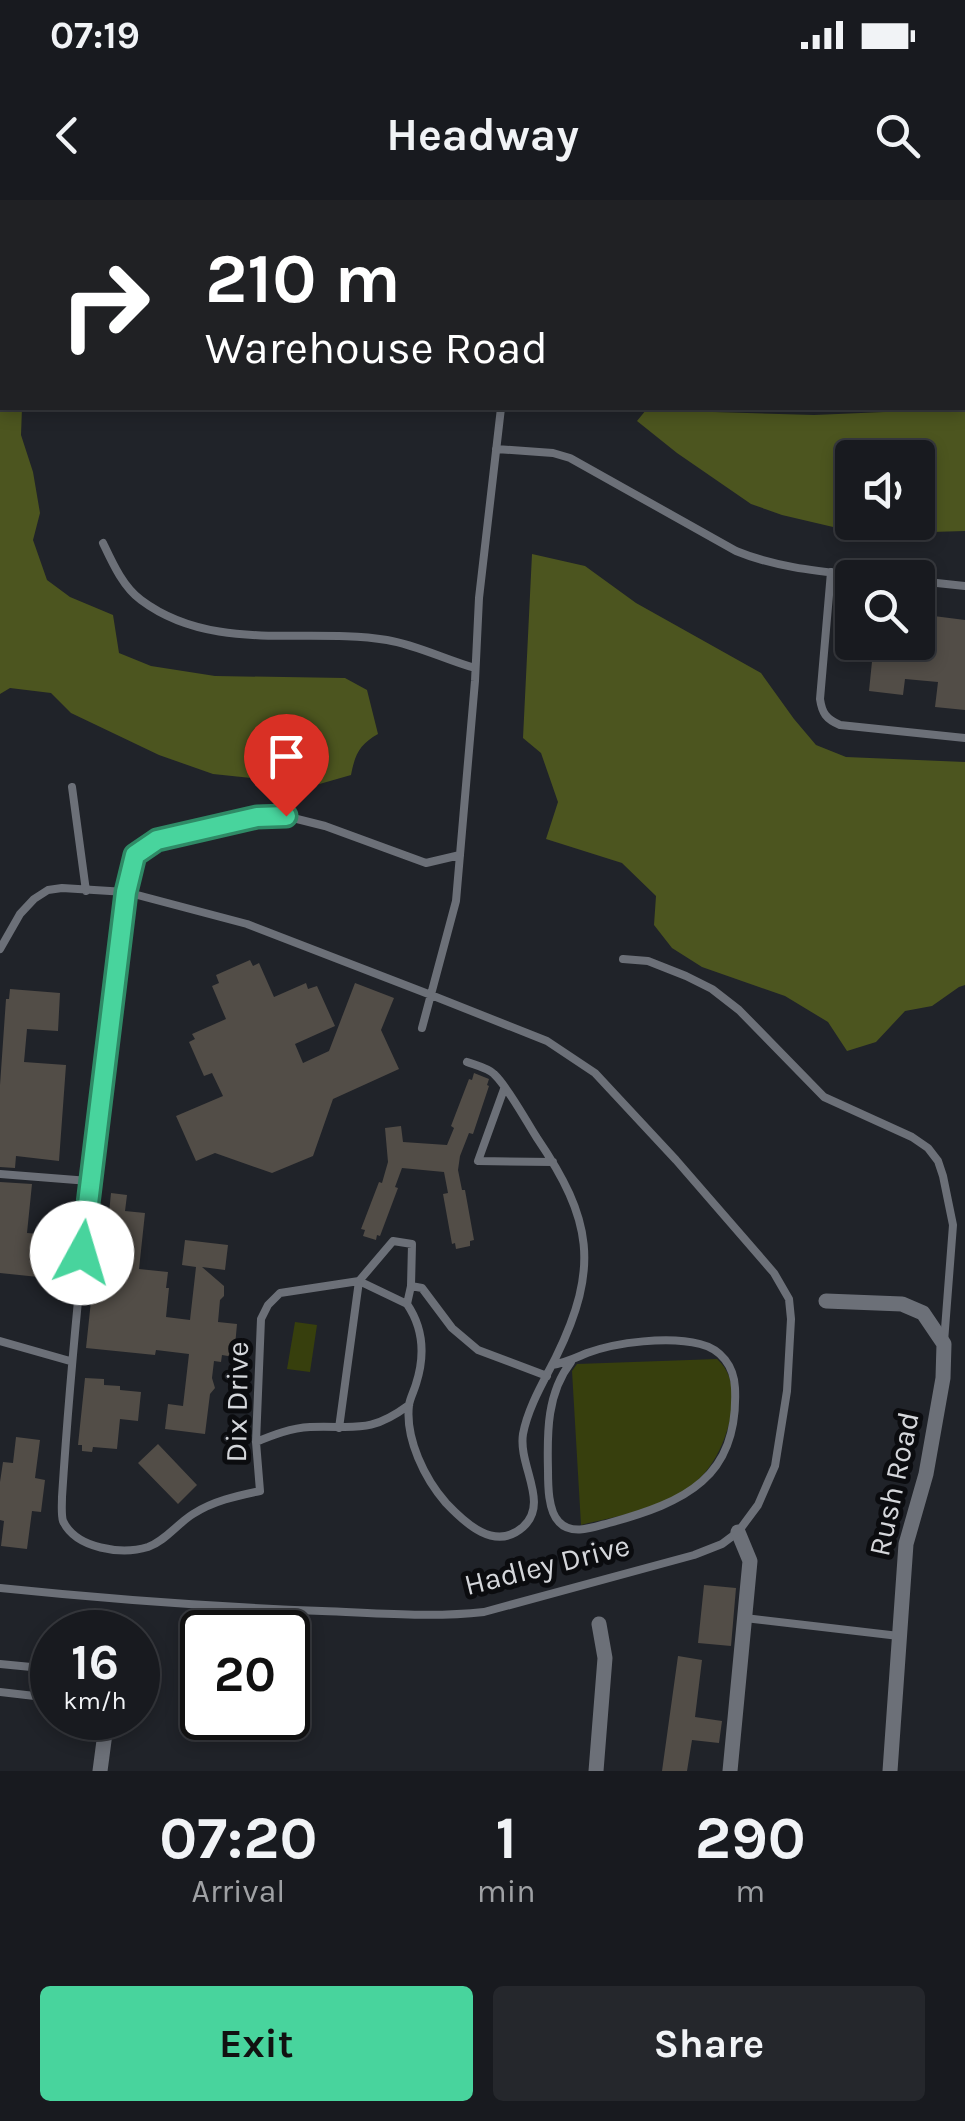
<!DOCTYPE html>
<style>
body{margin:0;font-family:Karla,sans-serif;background:#25272c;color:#f1f3f6;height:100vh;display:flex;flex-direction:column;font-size:38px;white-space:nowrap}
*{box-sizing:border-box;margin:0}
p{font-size:32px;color:#9fa1a4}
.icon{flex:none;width:55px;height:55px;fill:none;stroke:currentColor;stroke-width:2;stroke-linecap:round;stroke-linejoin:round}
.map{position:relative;height:1571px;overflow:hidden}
.side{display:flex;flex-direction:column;background:#181a1f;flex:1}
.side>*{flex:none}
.banner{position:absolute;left:0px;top:0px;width:965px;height:210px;box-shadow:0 5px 15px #0003,0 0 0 2px #36383d;background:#202124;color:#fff;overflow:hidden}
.fabs{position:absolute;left:835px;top:240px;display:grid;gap:20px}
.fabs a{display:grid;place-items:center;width:100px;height:100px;border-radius:10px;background:#181a1f;box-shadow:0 5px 15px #0003,0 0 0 2px #36383d;font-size:50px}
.speed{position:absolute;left:30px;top:1410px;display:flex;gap:20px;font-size:50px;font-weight:700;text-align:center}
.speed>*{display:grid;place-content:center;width:130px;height:130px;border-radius:50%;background:#181a1f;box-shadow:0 5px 15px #0003,0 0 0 2px #36383d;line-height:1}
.speed small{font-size:25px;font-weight:400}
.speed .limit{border:5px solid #111;border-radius:15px;background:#fff;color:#111}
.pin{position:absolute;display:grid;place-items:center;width:85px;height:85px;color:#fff;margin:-102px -42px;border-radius:50% 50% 50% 0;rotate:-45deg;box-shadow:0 0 10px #0007}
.pin .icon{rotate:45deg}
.me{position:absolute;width:110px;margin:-55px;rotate:6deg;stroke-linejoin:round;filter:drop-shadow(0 0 8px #0008)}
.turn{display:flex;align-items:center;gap:35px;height:210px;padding:0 40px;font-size:45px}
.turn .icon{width:130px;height:130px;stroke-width:2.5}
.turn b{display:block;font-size:70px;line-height:85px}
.eta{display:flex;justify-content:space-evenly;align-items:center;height:170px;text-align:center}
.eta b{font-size:60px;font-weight:700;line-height:70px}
.button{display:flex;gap:20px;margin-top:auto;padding:20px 40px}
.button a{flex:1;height:115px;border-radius:10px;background:#48d49d;color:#111;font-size:40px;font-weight:700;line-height:115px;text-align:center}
.button a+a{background:#25272c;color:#f1f3f6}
.status{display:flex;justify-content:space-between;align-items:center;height:70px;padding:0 50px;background:#181a1f;direction:ltr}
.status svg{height:28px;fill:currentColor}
header{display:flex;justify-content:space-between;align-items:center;height:130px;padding:0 40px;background:#181a1f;font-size:45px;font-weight:700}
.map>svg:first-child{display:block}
.built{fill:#272c38}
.green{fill:#373f0d}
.forest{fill:#4c551f;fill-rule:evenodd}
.building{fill:#524d47}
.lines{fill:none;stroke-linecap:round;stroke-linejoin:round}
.lane{stroke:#6c7078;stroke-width:8}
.street{stroke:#6c7078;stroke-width:15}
.secondary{stroke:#6c7078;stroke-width:20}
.route-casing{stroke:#2f8a66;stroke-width:25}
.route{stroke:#48d49d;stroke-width:18}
.labels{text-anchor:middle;stroke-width:10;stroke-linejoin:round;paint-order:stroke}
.street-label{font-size:30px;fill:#d5d7db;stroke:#0b0c0f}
</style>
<div class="status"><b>07:19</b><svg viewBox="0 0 49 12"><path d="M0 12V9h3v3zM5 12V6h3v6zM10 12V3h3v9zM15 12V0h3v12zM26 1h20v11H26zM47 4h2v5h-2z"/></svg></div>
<header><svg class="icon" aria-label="back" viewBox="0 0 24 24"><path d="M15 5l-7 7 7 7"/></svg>Headway<svg class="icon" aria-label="search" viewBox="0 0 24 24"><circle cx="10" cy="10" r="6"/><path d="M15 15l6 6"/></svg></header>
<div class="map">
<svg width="965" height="1571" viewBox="0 0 965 1571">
<rect width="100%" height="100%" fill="#202329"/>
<path class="built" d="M0 0H448V2H2V72L0 71Z"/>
<path class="green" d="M295 1122 317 1125 310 1172 287 1169Z
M717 1159C733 1173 735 1196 731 1216 711 1302 655 1307 581 1325L572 1171 577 1164Z"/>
<path class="forest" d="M0 129 2 130V208H22L21 235 33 272 40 313 33 340 47 380 70 397 113 415 119 453 151 466 215 476 345 478 367 490 378 534C360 544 355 554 351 575L316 585 213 574 159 555 71 513 51 493 10 488 0 494Z
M965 187V331L863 334 782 315 751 304 677 253 637 221 646 210 814 215 908 211 916 208H962L963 188ZM852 258H918V322H852Z
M532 354 585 366 636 403 761 473 794 519 816 545 846 557 965 562V785L959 787 932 806 905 811 876 842 847 851 828 822 785 796 702 767 672 748 654 725 656 696 622 663 546 639 558 602 541 553 523 538Z"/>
<path class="building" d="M918 414 965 420V510L935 507 938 482 905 479 903 495 869 491 874 442H918Z
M250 760 253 766 259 763 274 797 306 783 308 789 317 786 335 826 295 844 303 863 329 851 355 783 394 798 381 830 399 869 333 899 313 956 272 973 215 953 196 961 176 916 223 896 212 873 204 876 189 842 195 839 192 834 226 819 212 786 219 783 216 775Z
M10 789 60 793 58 831 27 829 24 862 66 865 59 961 16 956 15 968 0 967V885L6 799H9Z
M474 873 489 879 487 885 489 886 473 934 469 933 460 956 458 970 462 990H465L474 1040 470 1041V1046L456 1049 455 1043 452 1044 443 994 448 993 444 972 402 968 395 987 398 988 380 1036 377 1035 376 1040 363 1036 365 1030 361 1029 379 982 382 983 388 962 385 928 401 926 403 942 447 945 454 928 451 926 469 879 472 880Z
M0 982 32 984 27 1033 75 1037 72 1067 49 1065 48 1078 0 1073Z
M111 993 127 995 125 1011 145 1013 139 1069 168 1072 166 1088H169L166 1117 190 1120 196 1067 182 1065 185 1040 228 1045 225 1070 202 1067 224 1086V1096L220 1100 218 1122 237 1124 234 1157 222 1155 221 1162 214 1161 212 1178 215 1188 210 1194 205 1234 165 1229 168 1204 183 1206 189 1154 156 1150 155 1155 86 1148 93 1082 102 1083Z
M85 1178 104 1179V1185L120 1186V1190L141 1192 138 1221 120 1219 117 1249 93 1247 92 1252 82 1251V1245H78Z
M16 1237 40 1240 35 1278 45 1280 41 1312 32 1311 27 1349 1 1346 4 1321 0 1320V1282L3 1262 13 1263Z
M158 1244 197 1285 178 1304 138 1263Z
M704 1385 736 1388 731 1446 698 1443Z
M678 1456 702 1460 695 1517 722 1521 719 1543 692 1540 687 1571H662Z"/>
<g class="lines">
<path class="lane" d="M496 249 553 253 570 258 736 351C782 370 832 372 881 378
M103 343C112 362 123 387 141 400 213 454 306 427 387 440 417 445 446 460 475 468
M831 372 820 499C822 513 826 519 840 525L965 538
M918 381 965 386
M72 587 86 691
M0 749 20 714 34 699 48 690 62 688 126 692 247 724 431 795 547 841 595 873 676 960 774 1073 789 1099 791 1119 787 1191 775 1266 758 1305 738 1332 722 1344 694 1355 484 1412C430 1418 376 1413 322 1411 215 1407 107 1399 0 1388
M623 759 648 761 686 776 712 789 739 810 824 897 912 937 928 948 938 961 943 976 953 1025 944 1142
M422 828 456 701 475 481 479 398 501 208
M504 889 478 961 553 962
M0 974 89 981
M411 1086 422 1088 452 1128 478 1150 547 1176
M407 1104 359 1081 280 1093 268 1105 261 1119 256 1242 260 1291C236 1296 213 1301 193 1314 177 1324 165 1341 148 1347 122 1355 76 1349 63 1321 61 1315 62 1304 62 1297 75 1094 100 893 126 692L135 655 157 640 257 617 285 616 325 626 426 663 460 655
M407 1104C424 1129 425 1156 416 1184 414 1191 410 1198 409 1205 405 1239 425 1279 446 1303 465 1323 495 1352 523 1327 550 1303 518 1266 523 1234 528 1207 544 1181 556 1157 600 1067 592 1019 537 938 526 921 508 887 494 874 488 868 475 865 467 862
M0 1141 70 1161
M552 1165C565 1163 575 1158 587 1153 617 1142 669 1136 700 1144 721 1149 734 1166 735 1188 739 1278 685 1302 609 1323 594 1327 572 1336 559 1322 548 1311 548 1285 548 1270 547 1232 547 1193 571 1162
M339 1228 359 1081 393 1041 412 1044 411 1086 407 1104
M256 1242C273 1235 291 1228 310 1227 355 1225 368 1235 409 1205
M745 1418 899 1436
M0 1464 52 1469
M0 1492 52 1498"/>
<path class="street" d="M826 1101 902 1104 923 1113 944 1144 943 1178 926 1274 906 1344 890 1571
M103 1429 105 1432
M100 1571 107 1518
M596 1571 605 1458 599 1424
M730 1571 750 1361 738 1332"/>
<path class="secondary" d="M922 2 926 0
M0 79H2
M0 111H2
M962 119H965"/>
</g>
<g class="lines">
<g class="route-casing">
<path id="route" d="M82 1053 126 692 135 655 157 640 257 617 286 616"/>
</g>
<use href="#route" class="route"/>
</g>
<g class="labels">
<g class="street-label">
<text transform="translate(237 1202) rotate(-89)" y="10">Dix Drive</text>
<text transform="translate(894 1284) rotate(-78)" y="10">Rush Road</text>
<text transform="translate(547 1365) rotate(-14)" y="10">Hadley Drive</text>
</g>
</g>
</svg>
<div class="fabs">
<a><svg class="icon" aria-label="sound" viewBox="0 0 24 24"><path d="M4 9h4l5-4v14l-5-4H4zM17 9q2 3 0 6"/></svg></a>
<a><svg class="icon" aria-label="search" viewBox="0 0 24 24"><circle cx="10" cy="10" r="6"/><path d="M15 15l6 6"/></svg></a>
</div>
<div class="speed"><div>16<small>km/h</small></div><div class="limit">20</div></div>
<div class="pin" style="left:286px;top:616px;background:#d93025"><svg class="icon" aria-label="arrive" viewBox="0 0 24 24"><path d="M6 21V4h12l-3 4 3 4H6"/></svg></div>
<svg class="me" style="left:82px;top:1053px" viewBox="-20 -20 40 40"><circle r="19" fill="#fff"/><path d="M0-13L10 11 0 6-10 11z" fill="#48d49d"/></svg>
<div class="banner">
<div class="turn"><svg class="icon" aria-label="right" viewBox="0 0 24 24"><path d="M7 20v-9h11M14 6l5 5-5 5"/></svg><div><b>210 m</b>Warehouse Road</div></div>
</div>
</div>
<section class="side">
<div class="eta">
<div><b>07:20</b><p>Arrival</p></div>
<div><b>1</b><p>min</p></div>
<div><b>290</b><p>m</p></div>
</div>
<div class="button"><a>Exit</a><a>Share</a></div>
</section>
